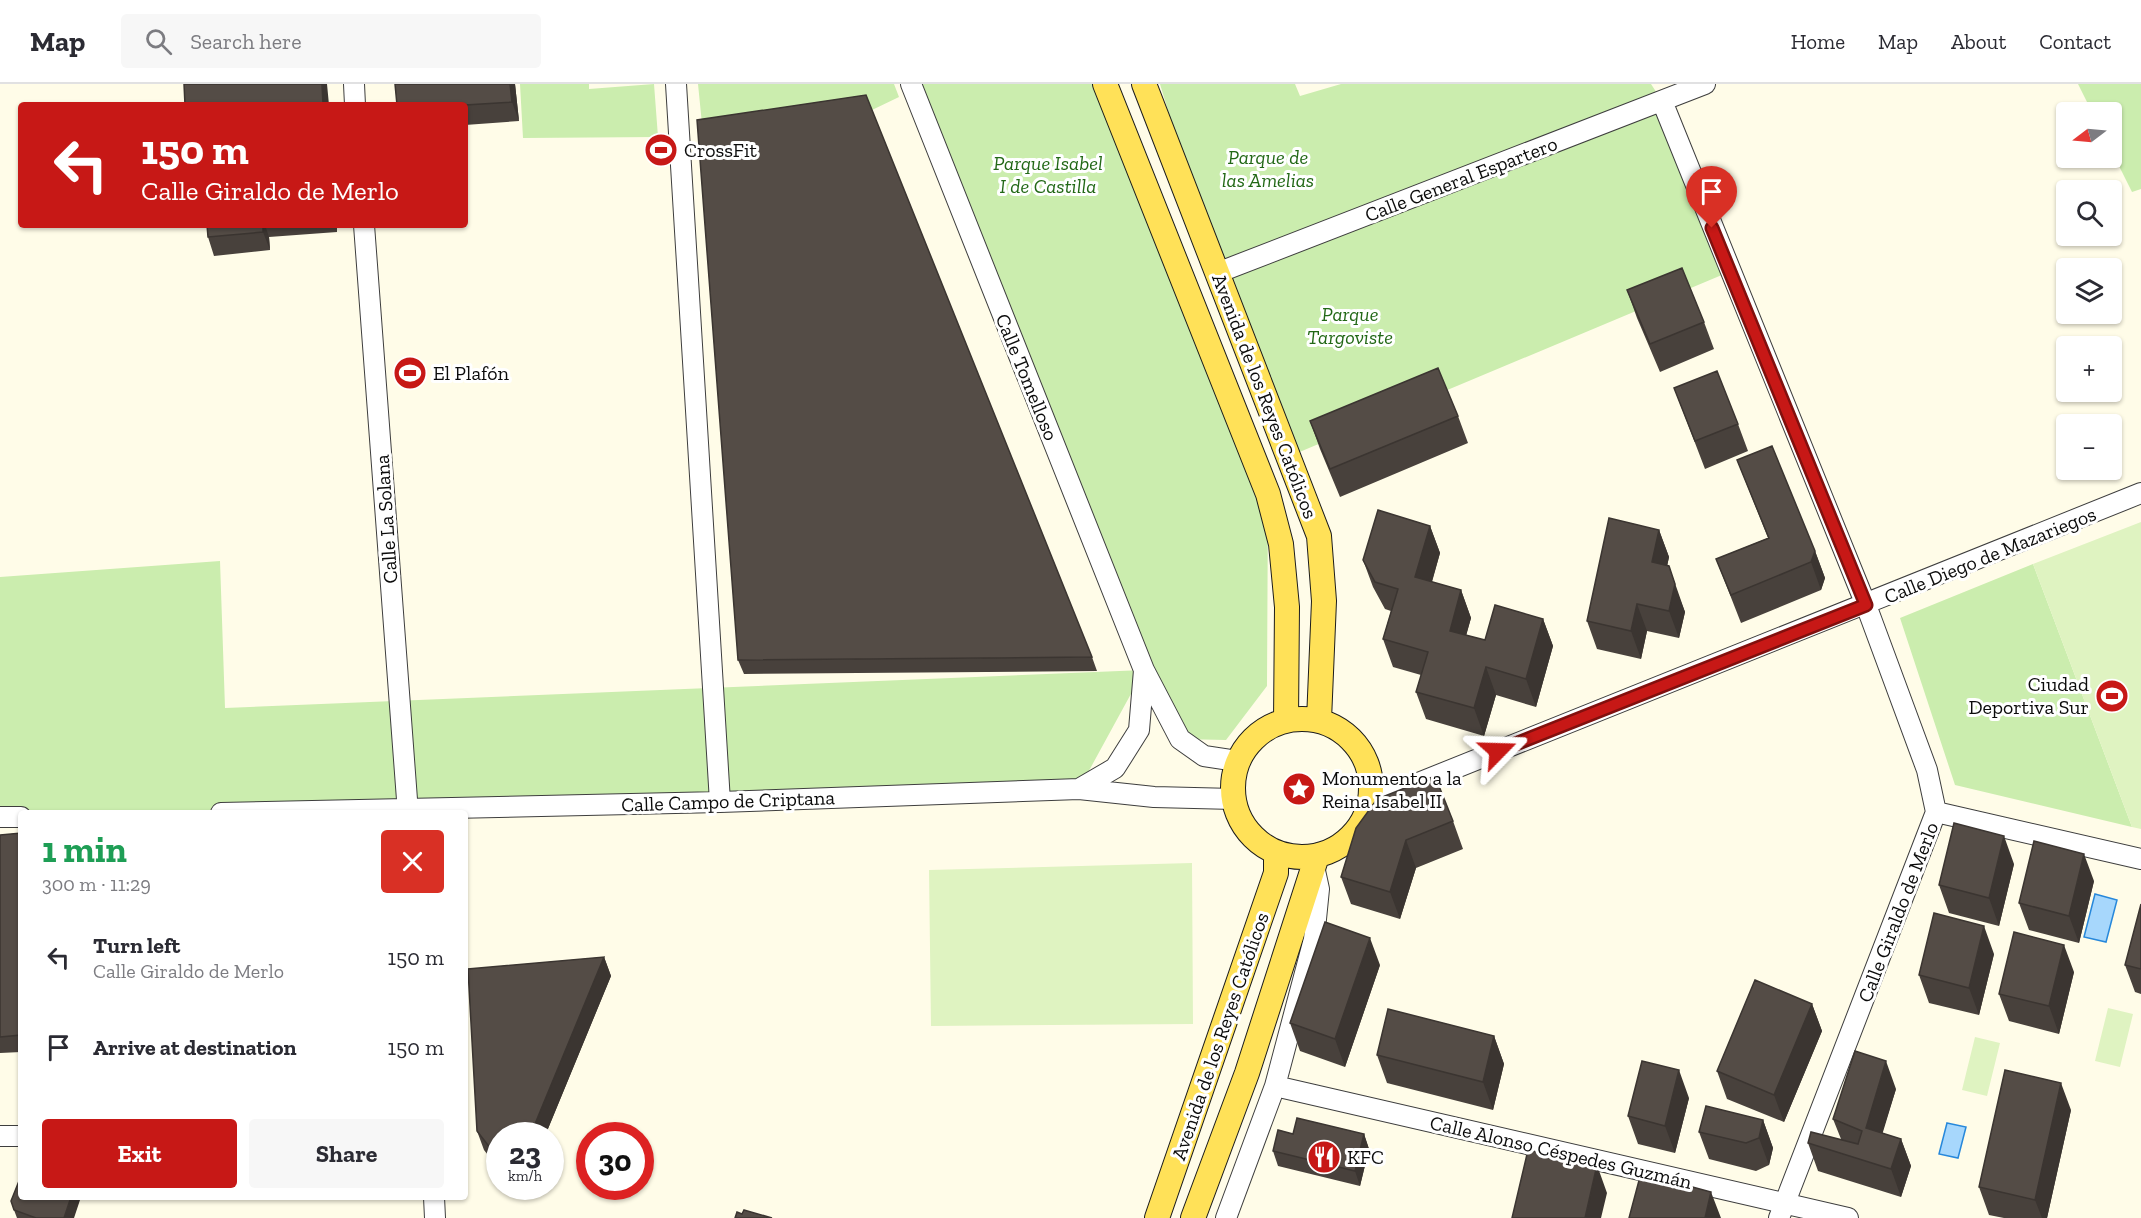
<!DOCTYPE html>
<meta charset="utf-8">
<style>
body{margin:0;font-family:"Zilla Slab",serif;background:#f7f7f7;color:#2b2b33;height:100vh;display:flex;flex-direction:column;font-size:22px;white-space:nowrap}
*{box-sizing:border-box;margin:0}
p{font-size:20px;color:#7c7c81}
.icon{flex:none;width:33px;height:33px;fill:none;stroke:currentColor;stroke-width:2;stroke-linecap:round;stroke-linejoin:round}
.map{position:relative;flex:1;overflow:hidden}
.side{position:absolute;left:18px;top:726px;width:450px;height:390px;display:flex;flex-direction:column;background:#fff;border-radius:6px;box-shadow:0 2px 4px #0004}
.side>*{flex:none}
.hud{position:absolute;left:18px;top:18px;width:450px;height:126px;border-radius:6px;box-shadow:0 2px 4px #0004;background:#c71816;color:#fff;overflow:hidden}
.needle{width:39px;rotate:254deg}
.tools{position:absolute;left:2056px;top:18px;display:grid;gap:12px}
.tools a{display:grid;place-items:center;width:66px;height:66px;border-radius:6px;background:#fff;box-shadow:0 2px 4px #0004;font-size:30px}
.speed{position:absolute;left:486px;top:1038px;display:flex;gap:12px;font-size:30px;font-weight:700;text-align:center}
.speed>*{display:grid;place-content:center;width:78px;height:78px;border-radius:50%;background:#fff;box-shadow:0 2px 4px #0004;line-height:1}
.speed small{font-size:15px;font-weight:400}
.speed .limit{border:9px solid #d22;background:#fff;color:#111}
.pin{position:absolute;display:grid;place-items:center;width:51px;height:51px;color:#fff;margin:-62px -26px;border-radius:50% 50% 50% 0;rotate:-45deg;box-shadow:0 0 6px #0007}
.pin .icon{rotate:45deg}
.me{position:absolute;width:66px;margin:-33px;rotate:68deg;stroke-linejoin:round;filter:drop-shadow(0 0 4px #0008)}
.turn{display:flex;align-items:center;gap:21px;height:126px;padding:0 24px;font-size:27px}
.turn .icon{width:78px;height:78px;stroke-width:2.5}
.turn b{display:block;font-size:42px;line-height:51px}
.round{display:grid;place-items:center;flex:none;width:63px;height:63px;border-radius:6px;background:#f7f7f7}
.overview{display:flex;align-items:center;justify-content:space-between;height:102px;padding:0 24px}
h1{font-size:36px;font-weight:700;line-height:45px;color:#1e9e55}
.button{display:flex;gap:12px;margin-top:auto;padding:12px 24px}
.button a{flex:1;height:69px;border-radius:6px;background:#c71816;color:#fff;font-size:24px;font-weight:700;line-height:69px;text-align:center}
.button a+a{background:#f7f7f7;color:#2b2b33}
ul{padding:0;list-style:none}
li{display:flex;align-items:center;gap:18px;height:90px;padding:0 24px}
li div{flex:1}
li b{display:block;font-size:22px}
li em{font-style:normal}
header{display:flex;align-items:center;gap:36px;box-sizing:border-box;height:84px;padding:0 30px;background:#fff;border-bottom:2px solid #e1e1e2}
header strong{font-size:28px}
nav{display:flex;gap:33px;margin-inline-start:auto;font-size:21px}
.search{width:420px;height:54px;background:#f7f7f7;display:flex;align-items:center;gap:15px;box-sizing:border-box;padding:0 21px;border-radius:6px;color:#7c7c81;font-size:22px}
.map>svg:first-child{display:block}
.green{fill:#cbedae}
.pitch{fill:#dff3c1}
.water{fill:#a7d7fc;stroke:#2788db;stroke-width:1.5}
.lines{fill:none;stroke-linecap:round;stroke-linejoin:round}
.minor-casing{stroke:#3e3e3e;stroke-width:22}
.major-casing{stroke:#1c1c1c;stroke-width:26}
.minor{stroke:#fff;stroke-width:20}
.major{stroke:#ffe158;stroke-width:24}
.wall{fill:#48413c}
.shaded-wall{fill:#3b3531}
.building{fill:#544c46;stroke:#3b3531;stroke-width:1.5}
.route-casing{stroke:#81100e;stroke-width:15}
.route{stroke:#c71816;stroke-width:10}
.labels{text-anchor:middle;stroke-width:6;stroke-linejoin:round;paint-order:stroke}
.poi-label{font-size:20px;fill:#0b0b0b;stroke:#fff;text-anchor:start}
.park-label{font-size:20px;font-style:italic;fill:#226816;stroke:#fff}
.street-label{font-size:20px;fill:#0b0b0b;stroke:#fff}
</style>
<header>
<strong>Map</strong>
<div class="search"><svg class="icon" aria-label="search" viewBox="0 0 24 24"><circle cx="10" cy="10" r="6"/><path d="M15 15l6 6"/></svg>Search here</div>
<nav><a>Home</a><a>Map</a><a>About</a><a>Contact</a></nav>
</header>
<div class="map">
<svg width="2141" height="1134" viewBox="0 0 2141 1134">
<rect width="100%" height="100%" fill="#fffce8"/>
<path class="green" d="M520 0H589V5L654 0 658 53 523 54Z
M698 0H894L899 13 872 26 703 50Z
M917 0H1105L1268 410 1267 602 1226 656 1180 655Z
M1160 0H1295L1300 12 1341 0H1651L1662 17 1729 188 1290 372 1217 189Z
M2078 0H2141V105L2132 108 2112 68V28H2092Z
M220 477 225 624 1144 586 1079 705 155 729H21L0 733V493Z
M2033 480 2132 743 1955 701 1900 534Z"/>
<path class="pitch" d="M2141 438V745L2132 743 2033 480Z
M1192 779 1193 940 931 942 929 786Z
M2108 924 2133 930 2120 983 2095 977Z
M1975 953 2000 959 1987 1012 1962 1006Z"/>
<path class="water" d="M2095 810 2117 816 2106 858 2084 853Z
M1947 1039 1966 1043 1958 1074 1939 1070Z"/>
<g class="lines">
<g class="minor-casing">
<path id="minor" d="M354 0 355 21
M676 0 720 718
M911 0 1144 586 1180 655 1204 672 1237 677
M1662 17 1866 521 1927 686 1936 728 1779 1134
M364 141 408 729
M1217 189 1705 0
M1079 705 1115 684 1139 646 1144 586
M1371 718 2141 409
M1936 728 2141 775
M221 729 720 718 1079 705 1154 713 1234 715
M0 733H21
M1275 1002 1848 1134
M0 1052H21
M434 1113 435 1134
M1226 1134 1275 1002 1314 855 1319 805 1314 782"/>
</g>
<g class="major-casing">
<path id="major" d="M1105 0 1268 410 1281 460 1287 523 1286 636
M1144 0 1319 452 1324 517 1319 636
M1233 704a69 69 0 1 1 138 0a69 69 0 1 1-138 0Z
M1157 1134 1276 789V768
M1193 1134 1247 989 1317 772"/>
</g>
<use href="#minor" class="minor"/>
<use href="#major" class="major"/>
</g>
<path class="wall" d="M515 0 519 37 465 41V21Z
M207 141H337V148L269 153 270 166 214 172 208 153Z
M1627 206 1704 238 1714 265 1660 288 1637 234Z
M1674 304 1738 340 1748 367 1705 385Z
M1458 332 1468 359 1340 413 1320 365 1310 337Z
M1737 376 1815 467 1825 494 1821 506 1741 539 1716 475 1768 454Z
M1430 442 1440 469 1432 498 1461 506 1471 534 1466 551 1485 556 1543 535 1553 562 1536 623 1496 611 1484 652 1426 635 1416 608 1421 591 1393 583 1383 555 1391 527 1385 525 1373 503 1363 476Z
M1659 446 1669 473 1667 482 1685 528 1679 554 1647 547 1641 575 1597 565 1587 537Z
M1092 573 1097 587 744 590 738 576Z
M1453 737 1463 765 1416 784 1400 835 1351 820 1341 793 1356 744Z
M21 749V968L0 969V751Z
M2014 780 1999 842 1949 829 1939 801Z
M2094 797 2079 859 2029 846 2019 819Z
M2141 820V910L2135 908 2125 881Z
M1994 870 1979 931 1929 919 1919 891Z
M604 873 611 892 545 1052H500V1084H498L484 1066 477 1047Z
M1380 881 1345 983 1300 967 1290 939Z
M2074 888 2059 950 2009 937 1999 910Z
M1812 920 1822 947 1784 1038 1727 1015 1717 987Z
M1494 952 1504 980 1493 1026 1387 999 1377 971Z
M1896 1005 1882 1049 1901 1055 1911 1082 1901 1113 1818 1087 1808 1059 1841 1055 1833 1035Z
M1689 1014 1675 1069 1638 1060 1628 1032Z
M2071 1026 2047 1134H2004L1989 1131 1979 1103Z
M1763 1036 1773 1064 1769 1081 1756 1087 1709 1075 1699 1048Z
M1293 1050H1364L1369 1065 1360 1102 1278 1082 1273 1067Z
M14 1126 74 1134H17Z"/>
<path class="shaded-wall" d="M322 0H327L329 21H323Z
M510 0H515L519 37 512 18Z
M263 141H265L269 153 270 166 263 148Z
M1430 442 1440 469 1425 521 1415 493Z
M1659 446 1669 473 1662 506 1652 478Z
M1815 467 1825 494 1821 506 1811 478Z
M1669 482 1685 528 1679 554 1669 527Z
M1461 506 1471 534 1460 574 1450 547Z
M1637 520 1647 547 1641 575 1631 547Z
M1543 535 1553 562 1536 623 1526 595Z
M1486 583 1496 611 1484 652 1474 624Z
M2004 752 2014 780 1999 842 1989 814Z
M1406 756 1416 784 1400 835 1390 808Z
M2084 770 2094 797 2079 859 2069 832Z
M1984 842 1994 870 1979 931 1969 904Z
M1370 854 1380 881 1345 983 1335 955Z
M2064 861 2074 888 2059 950 2049 922Z
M604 873 611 892 545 1052H530Z
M1812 920 1822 947 1784 1038 1774 1011Z
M1494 952 1504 980 1493 1026 1483 998Z
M1886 977 1896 1005 1876 1071 1866 1044Z
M1679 986 1689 1014 1675 1069 1665 1042Z
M2061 999 2071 1026 2047 1134H2042L2035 1116Z
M1763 1036 1773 1064 1769 1081 1759 1054Z
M1364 1050 1369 1065 1360 1102 1355 1087Z
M1901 1055 1911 1082 1901 1113 1891 1085Z
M1597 1081 1607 1109 1601 1134H1585Z
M1711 1108 1721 1134H1705Z
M71 1113H81L74 1134H64Z"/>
<path class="building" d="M184 0H322L323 21H185Z
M395 0H510L512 18 465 21H397Z
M866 11 1092 573 738 576 697 36Z
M207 141H263V148L208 153Z
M1682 184 1704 238 1650 260 1627 206Z
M1438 284 1458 332 1330 385 1310 337Z
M1717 287 1738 340 1695 357 1674 304Z
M1772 362 1815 467 1811 478 1731 511 1716 475 1769 454 1737 376Z
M1378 426 1430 442 1415 493 1461 506 1450 547 1485 556 1495 521 1543 535 1526 595 1486 583 1474 624 1416 608 1428 568 1383 555 1398 505 1375 498 1363 476Z
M1609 434 1659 446 1652 478 1669 482 1675 500 1669 527 1637 520 1631 547 1587 537Z
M1435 692 1453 737 1406 756 1390 808 1341 793 1356 744 1377 715Z
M1954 739 2004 752 1989 814 1939 801Z
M21 749V951L0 953V751Z
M2034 757 2084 770 2069 832 2019 819Z
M2141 820V885L2125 881Z
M1934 829 1984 842 1969 904 1919 891Z
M1325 838 1370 854 1335 955 1290 939Z
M2014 848 2064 861 2049 922 1999 910Z
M604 873 530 1052H500V1066L491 1065 477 1047 468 885Z
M1755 896 1812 920 1774 1011 1717 987Z
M1388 925 1494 952 1483 998 1377 971Z
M1855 967 1886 977 1866 1044 1901 1055 1891 1085 1808 1059 1811 1048 1858 1060 1862 1047 1833 1035Z
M1642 977 1679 986 1665 1042 1628 1032Z
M2005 986 2061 999 2035 1116 1979 1103Z
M1706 1022 1763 1036 1759 1054 1746 1059 1699 1048Z
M1297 1034 1364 1050 1355 1087 1273 1067 1278 1046 1293 1050Z
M1528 1066 1597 1081 1585 1134H1512Z
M1641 1089 1711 1108 1705 1134H1629Z
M21 1092V1113H71L64 1134H36L14 1126 11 1117Z
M744 1126 772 1134H735L737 1128 742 1130Z"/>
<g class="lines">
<g class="route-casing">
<path id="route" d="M1498 667 1866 521 1712 144"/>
</g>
<use href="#route" class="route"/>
</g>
<defs>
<g id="stadium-disc" transform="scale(1.725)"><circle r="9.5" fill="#c71816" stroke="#fff"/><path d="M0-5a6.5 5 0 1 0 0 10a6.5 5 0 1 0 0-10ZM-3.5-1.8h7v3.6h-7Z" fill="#fff"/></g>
<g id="sight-disc" transform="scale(1.725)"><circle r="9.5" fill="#c71816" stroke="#fff"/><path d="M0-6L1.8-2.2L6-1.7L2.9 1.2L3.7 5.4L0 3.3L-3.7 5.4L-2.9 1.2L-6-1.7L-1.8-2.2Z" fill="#fff"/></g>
<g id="restaurant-disc" transform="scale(1.725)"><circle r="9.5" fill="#c71816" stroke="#fff"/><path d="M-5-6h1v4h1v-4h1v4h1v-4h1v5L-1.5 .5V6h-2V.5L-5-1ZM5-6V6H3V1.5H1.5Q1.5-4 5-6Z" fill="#fff"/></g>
</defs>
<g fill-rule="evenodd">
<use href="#stadium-disc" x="661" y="66"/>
<use href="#stadium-disc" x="410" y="289"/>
<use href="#stadium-disc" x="2112" y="612"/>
<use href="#sight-disc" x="1299" y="705"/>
<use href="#restaurant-disc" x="1324" y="1073"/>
</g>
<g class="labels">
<g class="poi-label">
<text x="684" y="73">CrossFit</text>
<text x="433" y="296">El Plafón</text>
<text x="2089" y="607" text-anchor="end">Ciudad<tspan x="2089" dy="23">Deportiva Sur</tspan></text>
<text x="1322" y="701">Monumento a la<tspan x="1322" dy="23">Reina Isabel II</tspan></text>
<text x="1347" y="1080">KFC</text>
</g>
<g class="park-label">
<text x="1268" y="80">Parque de<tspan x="1268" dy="23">las Amelias</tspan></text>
<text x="1048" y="86">Parque Isabel<tspan x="1048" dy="23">I de Castilla</tspan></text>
<text x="1350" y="237">Parque<tspan x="1350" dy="23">Targoviste</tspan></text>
</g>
<g class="street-label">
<text transform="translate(1461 95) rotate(-21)" y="7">Calle General Espartero</text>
<text transform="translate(1027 293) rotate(68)" y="7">Calle Tomelloso</text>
<text transform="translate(1265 312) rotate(69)" y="7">Avenida de los Reyes Católicos</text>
<text transform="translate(386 435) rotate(-94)" y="7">Calle La Solana</text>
<text transform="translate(1990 471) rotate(-22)" y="7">Calle Diego de Mazariegos</text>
<text transform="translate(728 717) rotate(-2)" y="7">Calle Campo de Criptana</text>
<text transform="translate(1898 828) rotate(-69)" y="7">Calle Giraldo de Merlo</text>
<text transform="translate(1220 952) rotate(-71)" y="7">Avenida de los Reyes Católicos</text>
<text transform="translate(1561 1068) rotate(13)" y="7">Calle Alonso Céspedes Guzmán</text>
</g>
</g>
</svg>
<div class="tools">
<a><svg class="needle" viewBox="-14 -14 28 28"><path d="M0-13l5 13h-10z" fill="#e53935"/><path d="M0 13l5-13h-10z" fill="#7c7c81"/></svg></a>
<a><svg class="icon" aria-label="search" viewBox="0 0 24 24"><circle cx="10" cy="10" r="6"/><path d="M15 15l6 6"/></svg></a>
<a><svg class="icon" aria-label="layers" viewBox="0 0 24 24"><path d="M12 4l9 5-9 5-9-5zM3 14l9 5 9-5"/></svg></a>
<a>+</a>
<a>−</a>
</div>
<div class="speed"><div>23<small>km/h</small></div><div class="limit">30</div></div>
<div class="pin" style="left:1712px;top:144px;background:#d93025"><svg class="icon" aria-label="arrive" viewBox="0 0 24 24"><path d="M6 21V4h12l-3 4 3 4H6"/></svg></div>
<svg class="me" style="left:1498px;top:667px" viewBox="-20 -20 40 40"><path d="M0-17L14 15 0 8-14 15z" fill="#c71816" stroke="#fff" stroke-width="4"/></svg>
<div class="hud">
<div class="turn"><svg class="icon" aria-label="left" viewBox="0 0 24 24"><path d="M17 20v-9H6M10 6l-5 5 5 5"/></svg><div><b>150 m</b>Calle Giraldo de Merlo</div></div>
</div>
<section class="side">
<div class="overview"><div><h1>1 min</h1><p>300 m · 11:29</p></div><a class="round" style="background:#d93025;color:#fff"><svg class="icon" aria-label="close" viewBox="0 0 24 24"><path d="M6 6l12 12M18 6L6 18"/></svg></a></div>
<ul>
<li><svg class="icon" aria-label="left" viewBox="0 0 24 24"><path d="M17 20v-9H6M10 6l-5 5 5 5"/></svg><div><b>Turn left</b><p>Calle Giraldo de Merlo</p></div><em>150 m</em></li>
<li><svg class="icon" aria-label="arrive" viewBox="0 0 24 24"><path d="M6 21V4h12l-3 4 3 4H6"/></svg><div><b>Arrive at destination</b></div><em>150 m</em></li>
</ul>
<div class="button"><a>Exit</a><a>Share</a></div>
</section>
</div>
